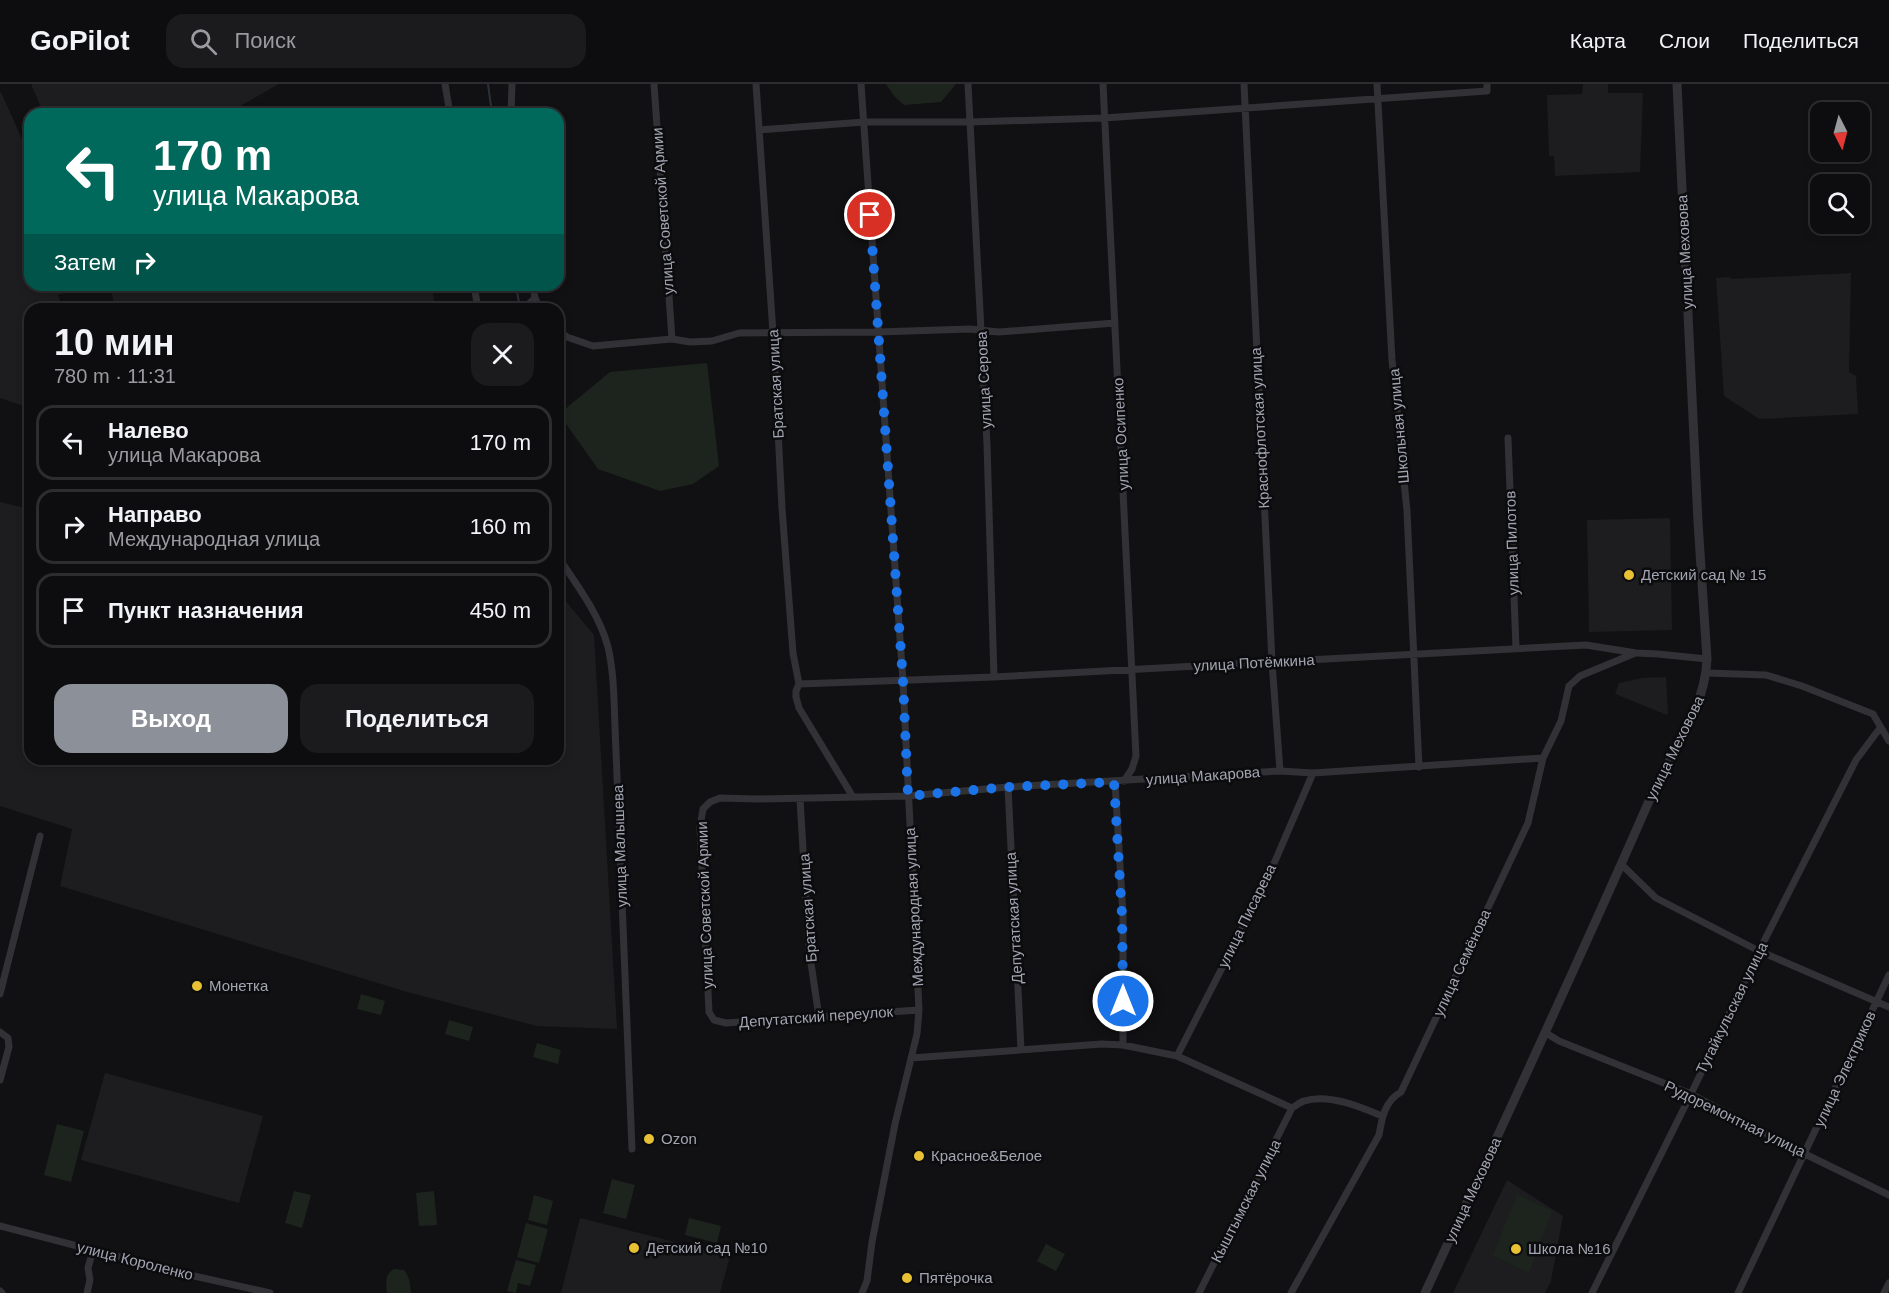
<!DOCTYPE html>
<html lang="ru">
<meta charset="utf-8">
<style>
body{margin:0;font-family:Arial,sans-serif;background:#1b1a1c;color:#f1f3f6;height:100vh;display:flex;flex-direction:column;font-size:22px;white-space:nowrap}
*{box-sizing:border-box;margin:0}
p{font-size:20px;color:#9a9b9e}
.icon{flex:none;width:33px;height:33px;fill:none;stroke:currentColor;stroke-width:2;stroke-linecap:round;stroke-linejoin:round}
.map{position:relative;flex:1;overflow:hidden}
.details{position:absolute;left:24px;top:219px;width:540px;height:462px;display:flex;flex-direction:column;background:#0d0c0e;border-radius:18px;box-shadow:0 3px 9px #0003,0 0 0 2px #2d2c2e}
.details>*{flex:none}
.banner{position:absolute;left:24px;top:24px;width:540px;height:183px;border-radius:18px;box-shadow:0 3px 9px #0003,0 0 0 2px #2d2c2e;background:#00695c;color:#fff;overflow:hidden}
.needle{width:39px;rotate:174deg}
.buttons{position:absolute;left:1810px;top:18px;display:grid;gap:12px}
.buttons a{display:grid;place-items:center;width:60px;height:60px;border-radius:12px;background:#0d0c0e;box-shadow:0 3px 9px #0003,0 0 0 2px #2d2c2e;font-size:30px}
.pin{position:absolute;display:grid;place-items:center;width:51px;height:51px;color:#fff;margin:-26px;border:3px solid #fff;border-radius:50%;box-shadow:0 2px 6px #0007}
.me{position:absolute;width:66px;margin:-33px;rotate:0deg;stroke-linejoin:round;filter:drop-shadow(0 0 4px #0008)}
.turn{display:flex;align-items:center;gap:21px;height:126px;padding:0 30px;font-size:27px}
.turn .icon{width:78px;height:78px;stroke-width:2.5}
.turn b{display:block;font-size:42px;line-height:51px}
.then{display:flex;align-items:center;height:57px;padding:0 30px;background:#0003;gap:12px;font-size:22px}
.round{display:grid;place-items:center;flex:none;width:63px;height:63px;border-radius:18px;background:#1b1a1c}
.summary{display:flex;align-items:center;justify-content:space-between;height:102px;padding:0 30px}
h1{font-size:36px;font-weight:700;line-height:45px}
.button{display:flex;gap:12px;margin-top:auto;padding:12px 30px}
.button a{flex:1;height:69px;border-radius:18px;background:#8c9099;color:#fff;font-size:24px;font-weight:700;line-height:69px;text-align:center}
.button a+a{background:#1b1a1c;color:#f1f3f6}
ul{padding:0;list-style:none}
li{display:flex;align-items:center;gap:18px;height:75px;margin:0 12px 9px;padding:0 18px;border:3px solid #2d2c2e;border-radius:18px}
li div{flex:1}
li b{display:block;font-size:22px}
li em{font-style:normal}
header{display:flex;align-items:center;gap:36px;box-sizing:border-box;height:84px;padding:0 30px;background:#0d0c0e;border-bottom:2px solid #2d2c2e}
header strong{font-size:28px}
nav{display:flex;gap:33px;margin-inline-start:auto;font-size:21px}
.search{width:420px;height:54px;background:#1b1a1c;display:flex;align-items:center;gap:15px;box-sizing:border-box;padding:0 21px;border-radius:18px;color:#9a9b9e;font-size:22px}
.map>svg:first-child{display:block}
.built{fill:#1d1c1f}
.green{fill:#1d241e}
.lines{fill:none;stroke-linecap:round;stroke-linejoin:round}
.stream{stroke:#2b3139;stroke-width:2}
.minor{stroke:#323236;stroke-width:7}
.tertiary{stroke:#323236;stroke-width:9}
.route{stroke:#1a73e8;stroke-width:10;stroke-dasharray:0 18}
.poi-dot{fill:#e7c033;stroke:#0c0b0d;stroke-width:2}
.labels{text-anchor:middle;stroke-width:5;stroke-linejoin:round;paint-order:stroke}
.street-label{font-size:15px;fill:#a2a5b2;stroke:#0c0b0d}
.poi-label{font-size:15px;fill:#a2a5b2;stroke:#0c0b0d;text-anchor:start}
</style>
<header>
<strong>GoPilot</strong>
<div class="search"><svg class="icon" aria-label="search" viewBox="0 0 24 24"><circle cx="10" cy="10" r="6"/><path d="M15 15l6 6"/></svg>Поиск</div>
<nav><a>Карта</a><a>Слои</a><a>Поделиться</a></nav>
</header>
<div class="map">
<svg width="1889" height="1209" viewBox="0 0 1889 1209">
<rect width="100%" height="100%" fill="#111012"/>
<path class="built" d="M31 0H279L226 30H44Z
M1583 0H1608V9H1643L1640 88 1555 92 1554 72H1549L1547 11 1582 10Z
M0 8H1L30 73V201H63L65 209 58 211 63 225H30V324L0 314Z
M1851 189 1849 288 1856 292 1858 330 1759 335 1724 312 1716 194 1729 193 1731 195Z
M110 201H432L435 225H115Z
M0 418 30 425V675H558V508L594 551 617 945 537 942 407 908 60 802 72 745 0 722Z
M1670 434 1672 546 1589 548 1587 436Z
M1666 593 1668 627 1667 631 1615 610 1619 599 1642 594Z
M105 989 263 1032 239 1119 81 1076Z
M1507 1096 1563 1132 1551 1197 1545 1209H1453Z
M580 1134 730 1172 720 1209H561Z"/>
<path class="green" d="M886 0H956L941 18 904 21 894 12Z
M707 279 719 382 693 400 660 407 598 385 559 330 610 288Z
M361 910 385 917 381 931 357 925Z
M449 936 473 943 469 957 445 950Z
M537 959 561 966 558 980 533 973Z
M57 1040 84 1047 71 1098 44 1091Z
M612 1095 635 1101 626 1135 603 1129Z
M294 1107 311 1111 302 1144 285 1139Z
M434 1107 437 1141 419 1142 416 1109Z
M1517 1110 1552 1127 1529 1189 1493 1171Z
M534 1111 553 1117 547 1141 528 1136Z
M689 1134 721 1142 717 1159 685 1151Z
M526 1139 548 1145 539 1179 517 1173Z
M1046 1160 1065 1170 1056 1187 1037 1177Z
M516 1176 536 1181 530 1202 518 1199 516 1209 507 1207Z
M394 1185 404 1186C410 1193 410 1200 411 1209H387C386 1199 384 1191 394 1185Z"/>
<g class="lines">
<path class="stream" d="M488 0 492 30
M516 201 519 219"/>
<path class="minor" d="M445 0 450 30
M654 0 672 255
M756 0 773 249 782 424 793 569 799 600 796 607V613L799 624 853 713
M861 0 903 597 919 926 917 950 895 1040 872 1158 867 1197 862 1209
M968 0 987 360 994 593
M1103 0 1136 672 1132 685 1124 697
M1244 0 1272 578 1280 687
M1377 0 1392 276 1407 427 1419 683
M511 30 512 0
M759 46 864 38H970L1104 34 1487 7V0
M474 201 478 225
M535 214 540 225
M523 225 535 214 533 201
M558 246 567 253 593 262 672 255 690 258 712 257 739 249 878 248 970 245 999 248 1115 239
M1508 354 1516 564
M558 473C577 501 599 530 608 563 614 589 614 616 615 643L632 1065
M1707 589 1766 591 1802 602 1873 630 1889 657
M799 600 994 593 1586 561 1636 569 1658 570 1707 575
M1115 698 1123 831V961
M1008 703 1021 966
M800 715 809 866 819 933
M1621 780 1656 814 1759 867 1889 923
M0 910 40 752
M919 926 726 939 714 936 709 928 700 743 703 725 710 718 720 714 757 715 908 712 1008 703 1280 687 1313 689 1543 674
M0 948 8 954 9 963 0 996
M1546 949 1559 957 1691 1010 1805 1070 1889 1111
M1177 972 1266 798 1313 689
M911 974 1102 960 1123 961 1177 972 1292 1024
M1292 1024C1296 1022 1300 1018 1304 1017 1328 1009 1361 1023 1382 1032
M0 1142 181 1189 270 1209
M0 1207 2 1209
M87 1209 90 1196 88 1184 93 1166
M1199 1209 1292 1024
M1291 1209 1379 1051C1382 1033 1385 1017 1401 1008L1528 739 1543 674 1561 637 1569 602 1580 592 1633 570
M1592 1209 1691 1010 1759 867 1856 676 1880 644
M1738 1209 1889 891
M1884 1209 1889 1199"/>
<path class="tertiary" d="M1425 1209C1501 1045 1577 882 1649 717 1670 670 1705 627 1707 575L1698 438 1677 0"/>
</g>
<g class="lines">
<path class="route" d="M870 131 903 597 908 712 1008 703 1114 698 1122 831 1123 917"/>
</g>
<g class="poi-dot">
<circle cx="1629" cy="491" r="6"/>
<circle cx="197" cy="902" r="6"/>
<circle cx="649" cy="1055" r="6"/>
<circle cx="919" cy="1072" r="6"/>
<circle cx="634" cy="1164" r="6"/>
<circle cx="1516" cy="1165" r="6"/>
<circle cx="907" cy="1194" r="6"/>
</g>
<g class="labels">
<g class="street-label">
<text transform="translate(663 127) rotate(-94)" y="5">улица Советской Армии</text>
<text transform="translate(1685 168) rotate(-93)" y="5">улица Меховова</text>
<text transform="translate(984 296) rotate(-93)" y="5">улица Серова</text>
<text transform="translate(776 300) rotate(-93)" y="5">Братская улица</text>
<text transform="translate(1399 342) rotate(-95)" y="5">Школьная улица</text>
<text transform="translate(1260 344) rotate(-93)" y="5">Краснофлотская улица</text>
<text transform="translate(1121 350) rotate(-93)" y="5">улица Осипенко</text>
<text transform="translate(1512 459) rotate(-92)" y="5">улица Пилотов</text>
<text transform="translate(1254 579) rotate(-3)" y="5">улица Потёмкина</text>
<text transform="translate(1675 664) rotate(-64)" y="5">улица Меховова</text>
<text transform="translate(1203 692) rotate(-4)" y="5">улица Макарова</text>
<text transform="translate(620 762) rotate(-92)" y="5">улица Малышева</text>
<text transform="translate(705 821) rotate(-92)" y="5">улица Советской Армии</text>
<text transform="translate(914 823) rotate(-93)" y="5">Международная улица</text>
<text transform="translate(808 824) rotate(-94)" y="5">Братская улица</text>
<text transform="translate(1247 832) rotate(-64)" y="5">улица Писарева</text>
<text transform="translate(1014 834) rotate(-93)" y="5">Депутатская улица</text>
<text transform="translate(1462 879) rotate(-65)" y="5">улица Семёнова</text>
<text transform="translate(1732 924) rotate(-64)" y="5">Тугайкульская улица</text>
<text transform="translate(816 933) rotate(-4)" y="5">Депутатский переулок</text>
<text transform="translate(1845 985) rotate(-65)" y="5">улица Электриков</text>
<text transform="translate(1735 1035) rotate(26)" y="5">Рудоремонтная улица</text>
<text transform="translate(1473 1106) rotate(-65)" y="5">улица Меховова</text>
<text transform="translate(1246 1117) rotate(-63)" y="5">Кыштымская улица</text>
<text transform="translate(135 1177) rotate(14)" y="5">улица Короленко</text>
</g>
<g class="poi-label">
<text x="1641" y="496">Детский сад № 15</text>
<text x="209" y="907">Монетка</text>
<text x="661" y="1060">Ozon</text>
<text x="931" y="1077">Красное&amp;Белое</text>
<text x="646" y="1169">Детский сад №10</text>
<text x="1528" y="1170">Школа №16</text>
<text x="919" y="1199">Пятёрочка</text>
</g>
</g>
</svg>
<div class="buttons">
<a><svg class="needle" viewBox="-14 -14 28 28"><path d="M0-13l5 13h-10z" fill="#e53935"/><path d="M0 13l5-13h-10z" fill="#9a9b9e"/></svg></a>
<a><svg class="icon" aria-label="search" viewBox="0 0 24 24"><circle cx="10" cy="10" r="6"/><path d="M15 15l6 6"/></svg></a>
</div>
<div class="pin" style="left:870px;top:131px;background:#d93025"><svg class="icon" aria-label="arrive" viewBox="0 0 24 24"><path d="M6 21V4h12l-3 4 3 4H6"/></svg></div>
<svg class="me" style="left:1123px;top:917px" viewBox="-20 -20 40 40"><circle r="17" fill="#1a73e8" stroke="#fff" stroke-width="3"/><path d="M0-11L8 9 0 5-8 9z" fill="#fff"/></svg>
<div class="banner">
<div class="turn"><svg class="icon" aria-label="left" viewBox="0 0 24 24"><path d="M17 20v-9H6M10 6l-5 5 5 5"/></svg><div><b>170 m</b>улица Макарова</div></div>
<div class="then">Затем<svg class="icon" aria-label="right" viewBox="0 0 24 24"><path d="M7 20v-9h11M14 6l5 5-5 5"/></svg></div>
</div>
<section class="details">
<div class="summary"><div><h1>10 мин</h1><p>780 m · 11:31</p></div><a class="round"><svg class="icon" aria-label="close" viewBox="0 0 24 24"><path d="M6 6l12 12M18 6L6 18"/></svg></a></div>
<ul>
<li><svg class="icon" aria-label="left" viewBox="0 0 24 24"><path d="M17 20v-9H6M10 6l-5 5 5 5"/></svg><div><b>Налево</b><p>улица Макарова</p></div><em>170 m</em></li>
<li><svg class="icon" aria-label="right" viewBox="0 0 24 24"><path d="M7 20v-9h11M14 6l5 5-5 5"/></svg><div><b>Направо</b><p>Международная улица</p></div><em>160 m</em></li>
<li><svg class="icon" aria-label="arrive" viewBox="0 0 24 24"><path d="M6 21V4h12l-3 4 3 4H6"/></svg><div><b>Пункт назначения</b></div><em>450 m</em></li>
</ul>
<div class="button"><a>Выход</a><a>Поделиться</a></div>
</section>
</div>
